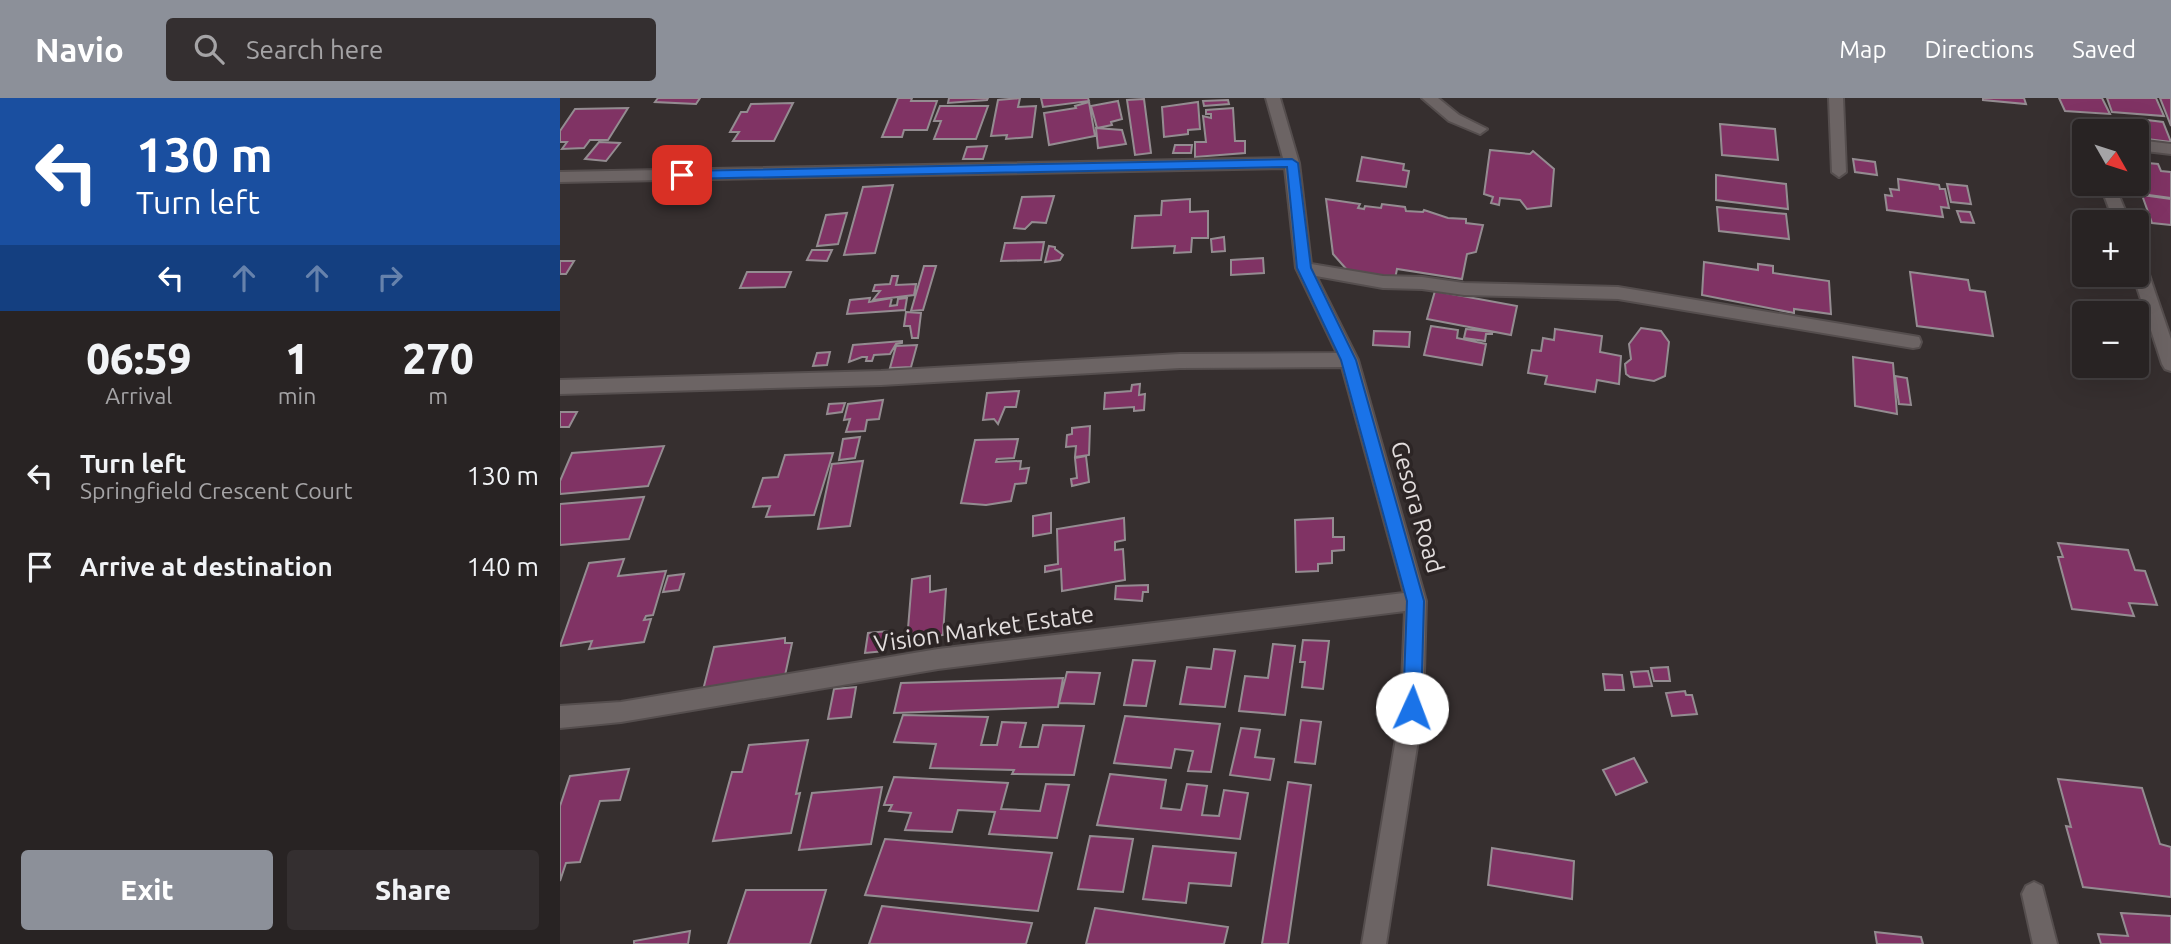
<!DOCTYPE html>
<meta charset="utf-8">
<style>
body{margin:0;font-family:Ubuntu,sans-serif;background:#342f30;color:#f1f3f6;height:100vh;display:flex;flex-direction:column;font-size:26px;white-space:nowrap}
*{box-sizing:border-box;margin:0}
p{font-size:23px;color:#a5a4a6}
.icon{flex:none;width:38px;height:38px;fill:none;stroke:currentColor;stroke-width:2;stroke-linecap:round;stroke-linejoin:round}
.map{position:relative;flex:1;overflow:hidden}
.sheet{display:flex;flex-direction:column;background:#282323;width:560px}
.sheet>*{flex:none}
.banner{background:#1a4fa0;color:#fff;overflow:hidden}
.needle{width:46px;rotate:129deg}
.fabs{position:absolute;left:1512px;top:21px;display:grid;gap:14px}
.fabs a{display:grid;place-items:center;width:77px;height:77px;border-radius:7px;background:#282323;box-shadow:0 7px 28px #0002,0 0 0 2px #444041;font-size:35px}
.pin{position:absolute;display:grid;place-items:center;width:60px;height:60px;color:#fff;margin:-30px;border-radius:14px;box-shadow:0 4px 10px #0006}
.me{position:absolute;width:77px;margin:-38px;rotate:2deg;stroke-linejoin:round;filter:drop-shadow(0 0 5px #0008)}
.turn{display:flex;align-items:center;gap:24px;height:147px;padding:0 21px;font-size:32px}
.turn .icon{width:91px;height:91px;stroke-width:2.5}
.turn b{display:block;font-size:49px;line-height:60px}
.lanes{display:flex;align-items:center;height:66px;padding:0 21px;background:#0003;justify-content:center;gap:35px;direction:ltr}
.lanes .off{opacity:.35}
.eta{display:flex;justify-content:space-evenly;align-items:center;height:119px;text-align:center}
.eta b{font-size:42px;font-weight:800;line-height:49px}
.button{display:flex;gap:14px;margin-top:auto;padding:14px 21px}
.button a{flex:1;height:80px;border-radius:7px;background:#8c9099;color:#fff;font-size:28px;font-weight:800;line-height:80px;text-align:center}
.button a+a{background:#342f30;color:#f1f3f6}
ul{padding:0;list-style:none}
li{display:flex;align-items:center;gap:21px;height:91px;padding:0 21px}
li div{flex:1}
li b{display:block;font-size:26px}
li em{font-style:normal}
header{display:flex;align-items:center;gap:42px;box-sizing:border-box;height:98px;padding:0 35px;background:#8c9099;color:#fff}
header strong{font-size:33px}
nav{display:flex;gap:38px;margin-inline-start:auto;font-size:24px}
.search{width:490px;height:63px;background:#342f30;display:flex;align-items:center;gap:18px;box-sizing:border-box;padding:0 24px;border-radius:7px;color:#a5a4a6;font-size:26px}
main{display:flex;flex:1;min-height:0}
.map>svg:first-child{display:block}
.building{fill:#803364;stroke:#948c91;stroke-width:2}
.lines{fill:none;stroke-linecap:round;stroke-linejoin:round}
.minor-casing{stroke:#554e4e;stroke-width:4}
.minor{fill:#6c6464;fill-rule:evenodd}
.route{fill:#1a73e8;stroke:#114b97;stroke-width:2}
.labels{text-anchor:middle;stroke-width:7;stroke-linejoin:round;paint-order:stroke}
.street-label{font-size:24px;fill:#e2dddd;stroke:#2c2525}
</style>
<header>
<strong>Navio</strong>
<div class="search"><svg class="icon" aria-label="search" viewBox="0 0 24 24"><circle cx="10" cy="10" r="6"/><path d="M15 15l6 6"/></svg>Search here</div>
<nav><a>Map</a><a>Directions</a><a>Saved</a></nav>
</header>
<main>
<section class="sheet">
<div class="banner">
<div class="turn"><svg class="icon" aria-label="left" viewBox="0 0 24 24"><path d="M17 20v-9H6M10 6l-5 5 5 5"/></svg><div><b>130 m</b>Turn left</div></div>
<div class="lanes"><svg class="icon" aria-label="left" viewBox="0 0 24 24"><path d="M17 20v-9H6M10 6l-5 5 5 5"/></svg><svg class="icon off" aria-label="ahead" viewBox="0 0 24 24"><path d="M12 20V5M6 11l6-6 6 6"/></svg><svg class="icon off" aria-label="ahead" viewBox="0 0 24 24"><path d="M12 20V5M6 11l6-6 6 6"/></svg><svg class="icon off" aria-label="right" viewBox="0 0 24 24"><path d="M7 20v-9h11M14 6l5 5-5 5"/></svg></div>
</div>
<div class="eta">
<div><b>06:59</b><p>Arrival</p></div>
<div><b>1</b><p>min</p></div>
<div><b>270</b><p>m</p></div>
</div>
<ul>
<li><svg class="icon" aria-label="left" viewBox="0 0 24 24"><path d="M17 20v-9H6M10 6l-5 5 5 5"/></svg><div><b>Turn left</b><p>Springfield Crescent Court</p></div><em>130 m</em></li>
<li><svg class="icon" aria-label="arrive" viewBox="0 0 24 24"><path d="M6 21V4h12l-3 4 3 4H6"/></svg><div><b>Arrive at destination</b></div><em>140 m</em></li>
</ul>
<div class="button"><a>Exit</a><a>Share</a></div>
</section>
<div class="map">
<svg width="1611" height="846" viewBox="0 0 1611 846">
<rect width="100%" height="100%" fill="#362f2f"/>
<path class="building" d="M98 0H140L136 6 95 4Z
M338 0H352L351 3H377L367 32H344L342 39H322Z
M389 0H428L427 2 388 5Z
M460 0 458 9 476 8 472 39 446 41 447 37 431 38 438 2Z
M481 0H528L529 3 483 9Z
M1423 0H1464L1466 6 1423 2Z
M1499 0H1542L1550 16 1505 13Z
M1547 0H1596L1604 18 1552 14Z
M1600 0H1611V28Z
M584 1 591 55 575 57 567 2Z
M668 2 669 6 644 8 643 3Z
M558 3 562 21 551 24 552 27 537 30 531 8Z
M529 4 535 38 489 47 484 15 516 10 515 8Z
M638 4 640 31 628 32V36L604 39 602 9Z
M233 5 214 43H173L179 34H170L181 14H187L191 6Z
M380 8H428L416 41H374L381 23H374Z
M68 10 48 42H30L24 50 2 51 7 44H0V33L15 11Z
M673 10 675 43H685V55L635 59V44H646L643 18 651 20V16H646V12Z
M1579 21 1603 24 1611 44 1587 41Z
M1160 26 1215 31 1218 62 1162 57Z
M536 30 562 32 566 46 538 50Z
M39 44 60 45 46 63 25 61Z
M615 47H632L631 55H613Z
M427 48 423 61H403L407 49Z
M930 52 970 56 973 53 994 71 991 108 967 111 960 102 940 100 939 107 931 105 933 99 924 96Z
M802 59 844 66 843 72 849 73 846 89 797 83Z
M1293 61 1315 64 1317 77 1295 74Z
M1577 64 1598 66 1601 73 1611 74V100L1574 95 1571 86H1577Z
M1156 77 1226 86 1228 111 1156 102Z
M1338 81 1379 87 1380 91H1385L1389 110 1381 109 1383 119 1327 112 1325 97 1332 98 1330 91 1339 92Z
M1387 86 1407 88 1411 106 1391 104Z
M333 87 315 155 284 157 303 89Z
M1582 97 1611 101V127L1592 125Z
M494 98 486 125 472 124 465 131 454 130 462 99Z
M630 101V114L648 113V140H632L631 154 614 155 615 148 572 150 575 118 601 117 602 103Z
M766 101 800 106 798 110 804 111 805 108 821 110 822 106 845 109 846 113 863 114 864 112 888 120 906 121V125L923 127 916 154 907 156 902 181 837 171 835 181 788 173 773 156Z
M1157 109 1226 116 1229 141 1159 133Z
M1397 113 1410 114 1414 125 1401 124Z
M287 115 278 146 257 148 266 117Z
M664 139 665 153 652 154 651 141Z
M484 144 481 162 441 163 445 145Z
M489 148 495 149V151L503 157 500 162 485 164Z
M252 152H272L267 163 247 162Z
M703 160 704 175 671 177V162Z
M0 163H14L6 176H0Z
M1144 164 1198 172V166L1213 168V175L1269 183 1271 216 1234 211V215L1142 197Z
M364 168H376L363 212 351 213Z
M187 174H231L225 189 180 190Z
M1350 174 1408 182 1410 192 1425 194 1433 238 1357 228Z
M332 178H338L336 187 356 186 354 197 313 202 320 193H313L315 187 330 186Z
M875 193 957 208 951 237 867 221Z
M310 200 309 204 332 200 330 208 337 207 338 201 347 200 345 212 287 216 290 202Z
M346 214 361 215 358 240H352L350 228H344Z
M871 228 898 232 897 240 926 246 922 267 864 257Z
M1081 230 1101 233 1109 244 1105 278 1094 283 1070 279 1066 276 1065 266 1071 261 1069 246Z
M906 231 932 234V236H926L925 243 904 240Z
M995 231 1042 238 1040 254 1061 258 1059 286 1037 282 1035 294 985 286 987 278 968 275 972 252 981 253 983 240 994 242Z
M814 233 850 234 849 249 813 247Z
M342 243V245L336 246 330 256 314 257 312 263H306L307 259H302L289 264 293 247Z
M357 247 351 269 330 270 336 248Z
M270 254 267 267 253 268 257 255Z
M1293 259 1333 265 1337 316 1295 308Z
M1335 278 1347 280 1351 307 1339 306Z
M580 286 579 297 585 296 584 312 574 313V309L544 311 545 295 571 293 572 287Z
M459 293 456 309H445L438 326 434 321 423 322 427 295Z
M323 302 319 321 307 322 305 333 286 334 290 321 284 322 288 306Z
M285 305 282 314 267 316 269 306Z
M0 314H17L9 329H0Z
M530 328 529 357 515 359 516 348 506 349 507 337 512 336V330Z
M300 339 295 360 279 362 283 341Z
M458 341 454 360 437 361 436 364 461 363 460 371 469 370 466 385 455 386 451 403 426 407 401 405 415 342Z
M104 348 88 388 0 396V383L12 355Z
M273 355 254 417 206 419 210 408 193 409 203 380 218 379 225 357Z
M526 358 529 384 512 388 511 381 517 380 515 360Z
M303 363 290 428 258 431 272 366Z
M84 399 69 441 0 447V406Z
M491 415V435L473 438V418Z
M564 420 565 442 555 444V452L563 451 565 482 502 493 501 471 485 474V468L498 466 497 431Z
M773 420V439H784V452L772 453V465L758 466V473L736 474 735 422Z
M1498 445 1568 452 1575 472 1585 473 1597 507 1569 505 1574 518 1512 511 1498 459H1503Z
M64 461 58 478 106 473 93 517 86 518 84 522 91 521 84 544 29 551 32 543 0 548 29 465Z
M124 476 119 492 103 494 108 478Z
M370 478V494L386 491 383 537 347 543 352 481Z
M588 487V494H583L582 503 555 501 556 488Z
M328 533 325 553 305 555 308 535Z
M225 540V545H232L224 582 143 592 154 549Z
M743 542 769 543 763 591 742 589 745 564H740Z
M713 546 735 548 725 617 679 613 685 578 708 580Z
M654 551 675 553 665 609 620 606 627 569 651 571Z
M573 562 595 563 586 608 564 607Z
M1108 569 1110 583H1094L1091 570Z
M1088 573 1092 588 1074 589 1071 574Z
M507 574 540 575 534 606 499 605Z
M1043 576 1062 577 1064 592H1045Z
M503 580 498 609 334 615 341 585Z
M296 589 291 619 268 621 274 591Z
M1125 593 1126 597H1132L1137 616 1112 618 1106 595Z
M343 617 428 619 421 647H437L442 624 466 625 460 649H478L483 627 524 628 514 677 452 676 454 672 370 670 376 646 334 644Z
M565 618 660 626 651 674 628 673 633 653 615 651 611 670 554 665Z
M741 622 761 624 755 666 735 664Z
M681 630 700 632 695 659 714 661 710 682 670 677Z
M248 642 236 696 240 695 231 735 153 743 172 674H182L189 647Z
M1074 660 1087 684 1056 697 1043 672Z
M69 671 60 702 40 703 20 764 6 765 0 783V708L10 678Z
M550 676 606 682 601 710 621 712 627 686 647 688 642 717 659 718 664 692 688 695 680 741 537 727Z
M334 679 448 685 441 711 480 713 486 686 509 687 497 740 429 736 435 714 398 712 392 734 345 732 351 715 329 713 332 707H324Z
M1498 681 1582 690 1600 746 1611 749V799L1523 789 1506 728 1511 729Z
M728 684 751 687 728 846H702Z
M322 689 311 746 239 752 252 695Z
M530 738 573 741 563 794 518 791Z
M325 741 492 755 478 813 305 797Z
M593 748 676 755 671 788 629 785 626 805 583 801Z
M932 750 1014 763 1012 801 928 787Z
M186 792H266L250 846H168Z
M322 808 472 825 466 846H309Z
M535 810 668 829 664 846H526Z
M1561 815 1611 818V846H1541L1538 836 1568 838Z
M130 833 128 846H74V843Z
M1315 834 1361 839 1363 846H1317Z"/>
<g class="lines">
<g class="minor-casing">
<path id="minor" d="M706 0H720L739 65 751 166 823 178 862 179 904 185 1058 189 1353 238 1359 239 1361 244 1359 249 1353 250 1058 201 904 197 862 191 823 190 756 178 798 262 866 503 863 610 826 846H802L841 610 845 513 378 571 61 624 0 630V608L61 604 378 551 844 495 782 269 620 270 321 287 0 296V282L321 273 620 256 777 255 736 170 725 70 0 84V74L723 60Z
M862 0H878L899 17 927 31 920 36 889 23Z
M1269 0H1283L1286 74 1279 79 1272 74Z
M1577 42 1611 46V56L1577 52Z
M1540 86H1554L1570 124H1554Z
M1577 159 1585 165 1611 241V273L1605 271 1602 266 1573 177H1577Z
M1474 784 1482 788 1497 846H1473L1462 796 1466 788Z"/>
</g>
<use href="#minor" class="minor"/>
</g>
<path class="route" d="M732 61 738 65 751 170 796 262 864 503 861 610 858 616 852 619 845 616 843 610 847 503 781 262 737 170 727 69 122 81 116 77 122 73Z"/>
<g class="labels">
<g class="street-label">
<text transform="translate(857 409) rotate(74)" y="8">Gesora Road</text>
<text transform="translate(424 531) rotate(-8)" y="8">Vision Market Estate</text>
</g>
</g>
</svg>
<div class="fabs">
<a><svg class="needle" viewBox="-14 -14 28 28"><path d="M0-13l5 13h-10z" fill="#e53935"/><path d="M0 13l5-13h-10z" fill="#a5a4a6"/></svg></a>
<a>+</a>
<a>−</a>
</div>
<div class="pin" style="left:122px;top:77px;background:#d93025"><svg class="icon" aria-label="arrive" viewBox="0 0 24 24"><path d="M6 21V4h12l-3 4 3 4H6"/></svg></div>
<svg class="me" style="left:852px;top:610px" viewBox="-20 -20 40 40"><circle r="19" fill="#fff"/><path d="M0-13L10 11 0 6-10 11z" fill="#1a73e8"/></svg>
</div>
</main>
